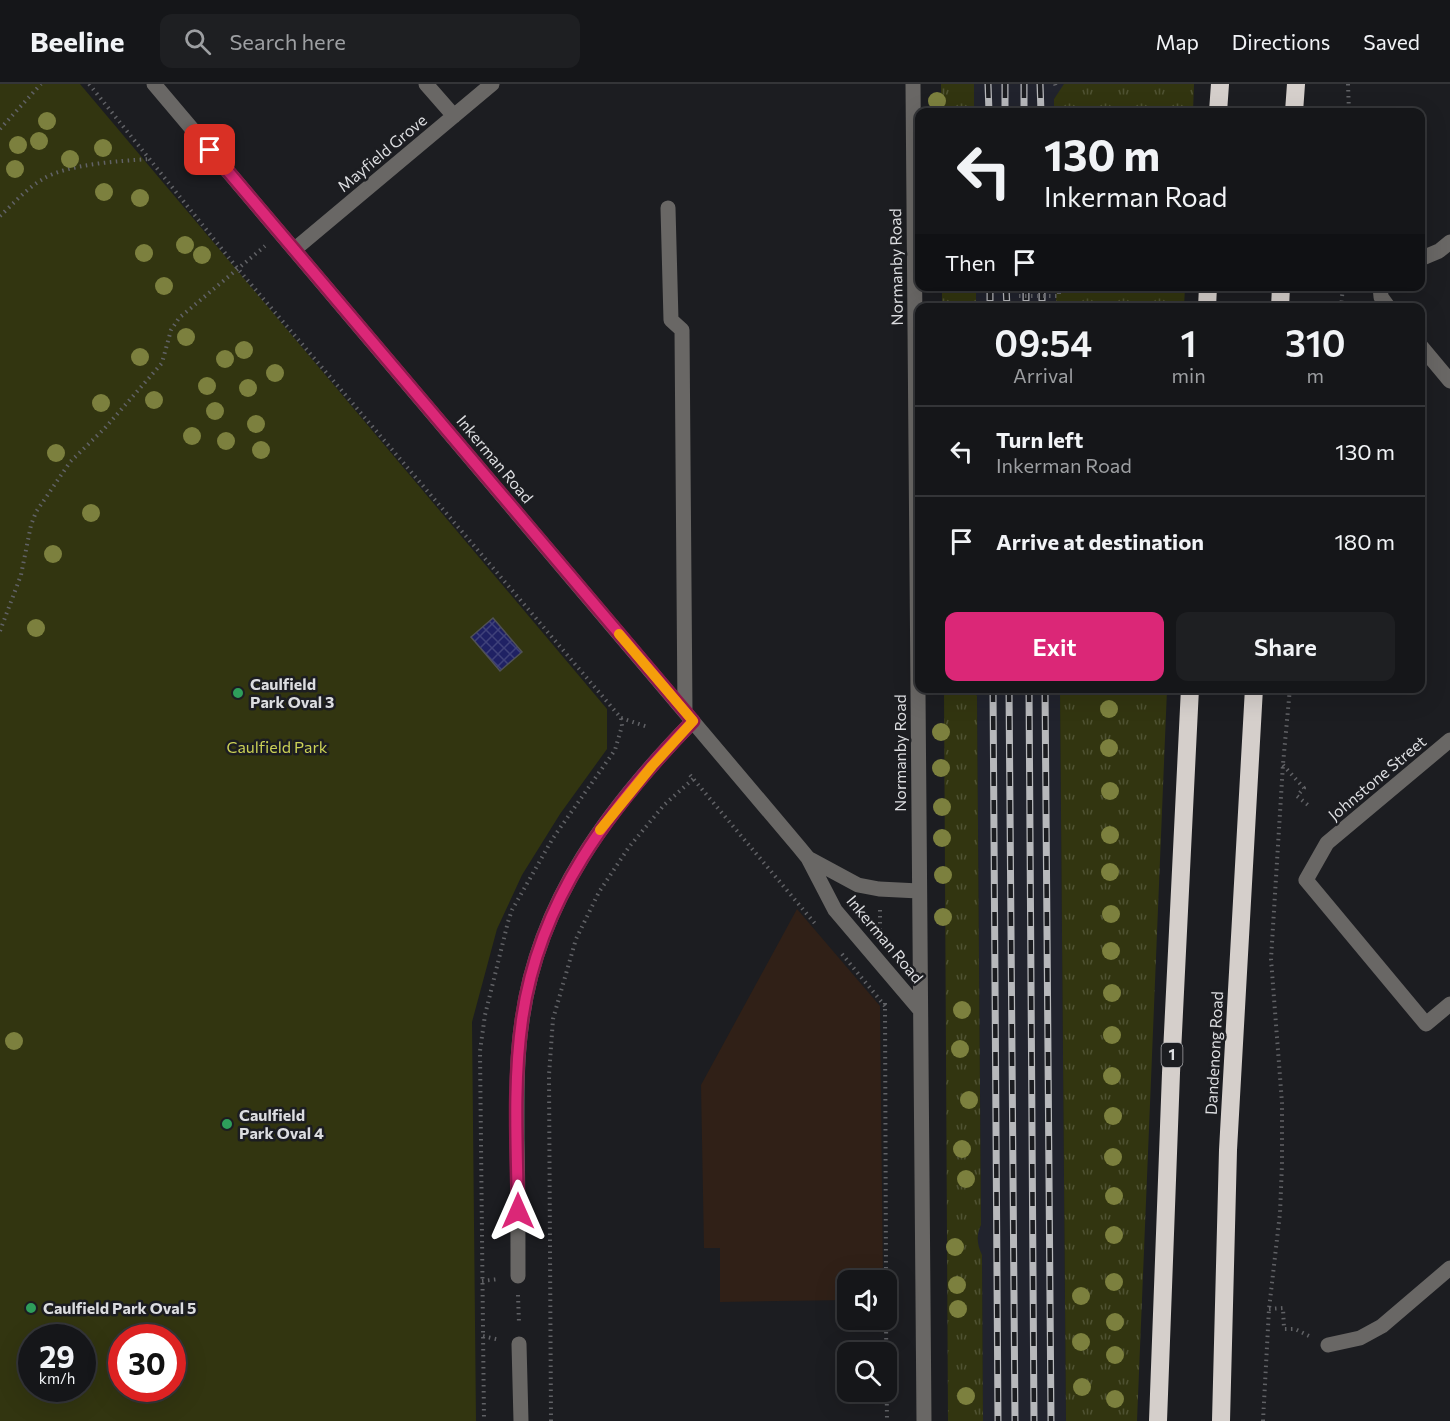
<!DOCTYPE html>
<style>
body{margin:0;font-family:Commissioner,sans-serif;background:#1e1f22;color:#f1f3f6;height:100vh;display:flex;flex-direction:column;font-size:22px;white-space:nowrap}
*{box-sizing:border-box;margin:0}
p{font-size:20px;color:#9d9fa2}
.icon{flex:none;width:33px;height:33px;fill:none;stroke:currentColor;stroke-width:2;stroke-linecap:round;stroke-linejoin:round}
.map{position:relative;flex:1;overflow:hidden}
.sheet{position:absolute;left:915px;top:219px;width:510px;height:390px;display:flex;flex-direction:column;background:#151619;border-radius:12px;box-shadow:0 6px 24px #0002,0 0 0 2px #343538}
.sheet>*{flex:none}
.banner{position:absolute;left:915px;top:24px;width:510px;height:183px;border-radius:12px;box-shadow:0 6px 24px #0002,0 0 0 2px #343538;background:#151619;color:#f1f3f6;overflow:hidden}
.buttons{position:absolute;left:837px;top:1186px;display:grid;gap:12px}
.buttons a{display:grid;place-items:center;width:60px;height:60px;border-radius:12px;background:#151619;box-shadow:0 6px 24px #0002,0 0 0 2px #343538;font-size:30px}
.speed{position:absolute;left:18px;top:1240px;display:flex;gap:12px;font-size:30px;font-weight:700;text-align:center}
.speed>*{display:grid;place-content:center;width:78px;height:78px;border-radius:50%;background:#151619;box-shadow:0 6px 24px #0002,0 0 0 2px #343538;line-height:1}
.speed small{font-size:15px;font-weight:400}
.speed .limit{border:9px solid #d22;background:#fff;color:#111}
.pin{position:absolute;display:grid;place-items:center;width:51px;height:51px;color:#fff;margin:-26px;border-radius:12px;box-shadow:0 3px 9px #0006}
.me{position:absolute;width:66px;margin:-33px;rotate:0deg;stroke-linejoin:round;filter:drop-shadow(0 0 4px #0008)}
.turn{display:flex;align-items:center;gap:21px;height:126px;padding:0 30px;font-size:27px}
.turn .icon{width:78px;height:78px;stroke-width:2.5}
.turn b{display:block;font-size:42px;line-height:51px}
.then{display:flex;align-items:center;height:57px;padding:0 30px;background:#0003;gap:12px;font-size:22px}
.eta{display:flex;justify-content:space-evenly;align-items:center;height:102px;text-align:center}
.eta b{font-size:36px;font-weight:600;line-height:42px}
.button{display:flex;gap:12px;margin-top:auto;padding:12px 30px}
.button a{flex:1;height:69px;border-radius:12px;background:#db2777;color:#fff;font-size:24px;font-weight:600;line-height:69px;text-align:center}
.button a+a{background:#1e1f22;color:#f1f3f6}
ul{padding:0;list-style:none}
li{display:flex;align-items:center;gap:18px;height:90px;padding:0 30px;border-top:2px solid #343538}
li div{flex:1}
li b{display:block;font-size:22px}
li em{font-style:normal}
header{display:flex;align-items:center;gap:36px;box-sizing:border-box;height:84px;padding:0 30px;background:#151619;border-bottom:2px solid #343538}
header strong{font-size:28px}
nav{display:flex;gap:33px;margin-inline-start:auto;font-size:21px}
.search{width:420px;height:54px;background:#1e1f22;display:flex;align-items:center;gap:15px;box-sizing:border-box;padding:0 21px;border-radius:12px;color:#9d9fa2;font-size:22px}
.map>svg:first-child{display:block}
.commercial{fill:#302017}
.built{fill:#21232d}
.grass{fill:url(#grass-tufts)}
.park{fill:#323510;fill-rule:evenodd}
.building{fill:url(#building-cross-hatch);stroke:#505156;stroke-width:1.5}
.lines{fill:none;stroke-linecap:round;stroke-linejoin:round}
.path{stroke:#616266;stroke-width:4;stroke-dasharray:1.5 4.5;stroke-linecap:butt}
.minor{stroke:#696765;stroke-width:15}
.highway{stroke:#d5cfcb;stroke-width:18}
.rail-casing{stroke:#b7b8bb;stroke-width:7}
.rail{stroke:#1c1d21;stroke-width:4.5;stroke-dasharray:14;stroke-linecap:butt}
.path-bridge{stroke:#616266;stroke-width:4;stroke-dasharray:1.5 4.5;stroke-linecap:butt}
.tree{fill:#7c803e}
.route-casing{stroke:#8e194d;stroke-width:15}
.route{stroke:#db2777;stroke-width:10}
.slow{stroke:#f59e0b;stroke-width:10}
.leisure-dot{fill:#2e9e5b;stroke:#1c1d21;stroke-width:2}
.labels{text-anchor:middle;stroke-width:5;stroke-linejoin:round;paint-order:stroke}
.shield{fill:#1c1d21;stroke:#a2a3a7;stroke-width:1.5}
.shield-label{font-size:15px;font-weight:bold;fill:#dcdde0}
.street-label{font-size:16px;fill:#dcdde0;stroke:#1c1d21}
.poi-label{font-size:16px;font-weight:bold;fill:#dcdde0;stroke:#1c1d21;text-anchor:start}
.park-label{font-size:16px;fill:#cbd156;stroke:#1c1d21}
</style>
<header>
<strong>Beeline</strong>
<div class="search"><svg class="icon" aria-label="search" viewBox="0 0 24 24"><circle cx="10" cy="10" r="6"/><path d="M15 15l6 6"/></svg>Search here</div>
<nav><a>Map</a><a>Directions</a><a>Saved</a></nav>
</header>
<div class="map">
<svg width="1450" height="1337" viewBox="0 0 1450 1337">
<defs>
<pattern id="grass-tufts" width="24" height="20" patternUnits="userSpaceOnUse" patternTransform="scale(1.5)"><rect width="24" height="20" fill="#323510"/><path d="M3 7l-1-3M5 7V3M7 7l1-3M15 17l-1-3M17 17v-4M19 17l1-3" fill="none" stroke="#4f5232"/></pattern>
<pattern id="building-cross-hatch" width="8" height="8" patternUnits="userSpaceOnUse" patternTransform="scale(1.5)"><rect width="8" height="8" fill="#1f2164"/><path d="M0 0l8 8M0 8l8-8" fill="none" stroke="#3f417a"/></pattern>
</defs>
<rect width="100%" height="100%" fill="#1c1d21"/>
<path class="commercial" d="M797 825 880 922 883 1197H848L847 1216 720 1218V1164H704L701 1001Z"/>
<path class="built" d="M974 0H1064V2L1054 15V28H974Z
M976 203H1056V223H976Z
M973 605H1060L1066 1337H983L982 1172 978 1162V1147L981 1141 977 612Z"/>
<path class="grass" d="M941 0H974V28H941Z
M1064 0H1194L1193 28H1054V15Z
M942 203H976V223H942Z
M1056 203H1185L1184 223H1056Z
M944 605H973L977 612 981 1141C976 1151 977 1161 982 1171L983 1337H948Z
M1060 605H1167L1137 1337H1066Z"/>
<path class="park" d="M0 0H80L607 625V665L560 730 522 791 497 845 472 938 476 1337H0ZM32 1254H82V1305H32ZM122 1254H172V1305H122Z"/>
<path class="building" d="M493 534 522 568 500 587 471 553Z"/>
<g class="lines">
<path class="path" d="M89 0 238 185 621 634 622 642 615 666 553 754 512 826 508 838 485 931 480 967 484 1337
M1055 0 1056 3
M1348 0 1349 28
M0 45 41 0
M0 132C13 120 27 104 43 95 67 80 120 77 149 75
M1059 202V203
M1341 224 1343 202
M0 547 21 491 31 441 36 428 70 378 105 344 162 279 171 246 179 234 265 162
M621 634 648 643
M1283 681 1304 704 1297 712 1308 721
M690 691 817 842
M880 826V845
M842 870 885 922
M885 919 886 1197
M482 1197 499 1195
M518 1211 519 1239
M1269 1225 1283 1224 1284 1245H1295L1309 1252
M886 1236 887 1337
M483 1252 500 1256
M551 1337 549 991 553 935 576 855 599 808 629 763 664 721 693 695
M1263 1337 1269 1225 1280 1129 1282 1080V1019L1271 875 1283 680 1290 604"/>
<path class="minor" d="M154 0 799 763 808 774 835 826 920 926
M426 0 454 32
M913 0 924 1337
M668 124 671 236 682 246 685 628
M295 165 492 0
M1420 175 1439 167 1450 158
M1380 202 1381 213 1389 224
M1420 261 1450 297
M1450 656 1327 759 1306 796 1426 940 1450 920
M808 774 858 801 879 805 919 807
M518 1192C518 1147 518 1101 517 1055 517 1016 516 976 522 937 538 816 610 722 693 637
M519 1260 521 1337
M1328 1261 1360 1254 1382 1242 1450 1184"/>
<path class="highway" d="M1218 28 1220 0
M1294 28 1296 0
M1207 224 1208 202
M1280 224 1281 202
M1158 1337 1171 989 1190 604
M1221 1337 1228 1066 1254 604"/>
<g class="rail-casing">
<path id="rail" d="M988 0 989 28
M1005 0V28
M1024 0V28
M1040 0 1041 28
M990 202V224
M1006 202 1007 224
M1026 202V224
M1042 202V224
M993 604 998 1337
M1009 604 1015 1337
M1029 604 1034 1337
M1045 604 1051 1337"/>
</g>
<use href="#rail" class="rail"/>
<path class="path-bridge" d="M1019 212H1059V207"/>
</g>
<g class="tree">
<circle cx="937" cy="17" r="9"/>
<circle cx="47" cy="37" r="9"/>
<circle cx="39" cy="57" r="9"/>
<circle cx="18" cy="61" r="9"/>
<circle cx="103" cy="64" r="9"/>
<circle cx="70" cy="75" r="9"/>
<circle cx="15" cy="85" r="9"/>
<circle cx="104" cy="108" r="9"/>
<circle cx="140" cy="114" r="9"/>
<circle cx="185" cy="161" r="9"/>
<circle cx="144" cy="169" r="9"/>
<circle cx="202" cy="171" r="9"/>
<circle cx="164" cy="202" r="9"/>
<circle cx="186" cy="253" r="9"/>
<circle cx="244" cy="266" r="9"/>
<circle cx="140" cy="273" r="9"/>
<circle cx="225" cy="275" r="9"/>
<circle cx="275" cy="289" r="9"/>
<circle cx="207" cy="302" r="9"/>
<circle cx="248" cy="304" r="9"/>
<circle cx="154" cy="316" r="9"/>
<circle cx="101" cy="319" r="9"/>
<circle cx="215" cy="327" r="9"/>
<circle cx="256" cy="340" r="9"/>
<circle cx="192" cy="352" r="9"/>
<circle cx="226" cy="357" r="9"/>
<circle cx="261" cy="366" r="9"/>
<circle cx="56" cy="369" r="9"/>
<circle cx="91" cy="429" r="9"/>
<circle cx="53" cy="470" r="9"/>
<circle cx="36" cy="544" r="9"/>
<circle cx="1109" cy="625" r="9"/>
<circle cx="941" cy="648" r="9"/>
<circle cx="1109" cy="664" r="9"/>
<circle cx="941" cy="684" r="9"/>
<circle cx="1110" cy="707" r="9"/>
<circle cx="942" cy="723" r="9"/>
<circle cx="1110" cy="751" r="9"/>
<circle cx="942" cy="754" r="9"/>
<circle cx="1110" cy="788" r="9"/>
<circle cx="943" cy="791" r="9"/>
<circle cx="1111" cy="830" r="9"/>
<circle cx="943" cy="833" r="9"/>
<circle cx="1111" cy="867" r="9"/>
<circle cx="1112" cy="909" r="9"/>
<circle cx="962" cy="926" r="9"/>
<circle cx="1112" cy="951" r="9"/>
<circle cx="14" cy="957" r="9"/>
<circle cx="960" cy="965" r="9"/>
<circle cx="1112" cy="992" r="9"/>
<circle cx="969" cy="1016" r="9"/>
<circle cx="1113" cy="1032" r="9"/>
<circle cx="962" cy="1065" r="9"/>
<circle cx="1113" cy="1073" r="9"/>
<circle cx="966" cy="1095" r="9"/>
<circle cx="1114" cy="1112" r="9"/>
<circle cx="1114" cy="1151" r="9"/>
<circle cx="955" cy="1163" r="9"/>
<circle cx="1114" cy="1198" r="9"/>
<circle cx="957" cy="1201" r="9"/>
<circle cx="1081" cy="1212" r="9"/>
<circle cx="958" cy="1225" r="9"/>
<circle cx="1115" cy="1238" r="9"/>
<circle cx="1081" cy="1258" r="9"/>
<circle cx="1115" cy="1271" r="9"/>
<circle cx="1082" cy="1303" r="9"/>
<circle cx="966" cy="1312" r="9"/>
<circle cx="1115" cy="1315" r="9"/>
</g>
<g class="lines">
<g class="route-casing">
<path id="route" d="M210 66 693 637C610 723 539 815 522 936 513 999 517 1064 518 1127"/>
</g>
<use href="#route" class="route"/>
<path class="slow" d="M600 746 652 682 693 637 619 550"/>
</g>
<g class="leisure-dot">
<circle cx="238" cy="609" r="6"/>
<circle cx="227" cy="1040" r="6"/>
<circle cx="31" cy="1224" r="6"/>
</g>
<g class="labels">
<rect class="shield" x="1161.5" y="959" width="21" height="24" rx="4.5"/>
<g class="shield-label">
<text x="1172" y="976">1</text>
</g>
<g class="street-label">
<text transform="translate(382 69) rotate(-40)" y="6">Mayfield Grove</text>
<text transform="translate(896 183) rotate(-91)" y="6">Normanby Road</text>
<text transform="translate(495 375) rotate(50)" y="6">Inkerman Road</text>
<text transform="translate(900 669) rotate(-90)" y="6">Normanby Road</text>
<text transform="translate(1377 694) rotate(-40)" y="6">Johnstone Street</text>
<text transform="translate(885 855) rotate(50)" y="6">Inkerman Road</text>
<text transform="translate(1214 969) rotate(-87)" y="6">Dandenong Road</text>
</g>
<g class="poi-label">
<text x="250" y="606">Caulfield<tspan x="250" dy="18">Park Oval 3</tspan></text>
<text x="239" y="1037">Caulfield<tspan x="239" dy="18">Park Oval 4</tspan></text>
<text x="43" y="1230">Caulfield Park Oval 5</text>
</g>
<g class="park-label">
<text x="277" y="669">Caulfield Park</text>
</g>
</g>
</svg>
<div class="buttons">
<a><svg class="icon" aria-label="sound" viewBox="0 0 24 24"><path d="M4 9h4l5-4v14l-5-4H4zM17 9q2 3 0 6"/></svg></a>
<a><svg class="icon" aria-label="search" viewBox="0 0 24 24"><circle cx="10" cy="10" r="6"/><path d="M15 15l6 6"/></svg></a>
</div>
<div class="speed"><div>29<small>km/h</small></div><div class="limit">30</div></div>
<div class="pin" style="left:210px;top:66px;background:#d93025"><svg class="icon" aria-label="arrive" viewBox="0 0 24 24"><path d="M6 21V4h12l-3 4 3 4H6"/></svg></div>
<svg class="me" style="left:518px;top:1127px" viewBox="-20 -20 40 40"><path d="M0-17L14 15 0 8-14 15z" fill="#db2777" stroke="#fff" stroke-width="4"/></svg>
<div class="banner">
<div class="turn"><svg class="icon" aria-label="left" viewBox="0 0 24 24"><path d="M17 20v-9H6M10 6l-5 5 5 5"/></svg><div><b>130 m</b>Inkerman Road</div></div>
<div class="then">Then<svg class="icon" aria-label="arrive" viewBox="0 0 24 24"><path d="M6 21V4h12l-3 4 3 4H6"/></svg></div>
</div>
<section class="sheet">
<div class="eta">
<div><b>09:54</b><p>Arrival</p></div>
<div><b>1</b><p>min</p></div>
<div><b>310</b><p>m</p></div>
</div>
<ul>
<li><svg class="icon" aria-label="left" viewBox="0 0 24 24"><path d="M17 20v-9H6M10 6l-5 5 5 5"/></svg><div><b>Turn left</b><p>Inkerman Road</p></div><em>130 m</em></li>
<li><svg class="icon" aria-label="arrive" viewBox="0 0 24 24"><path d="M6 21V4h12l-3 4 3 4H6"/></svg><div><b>Arrive at destination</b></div><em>180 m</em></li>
</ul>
<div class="button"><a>Exit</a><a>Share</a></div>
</section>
</div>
